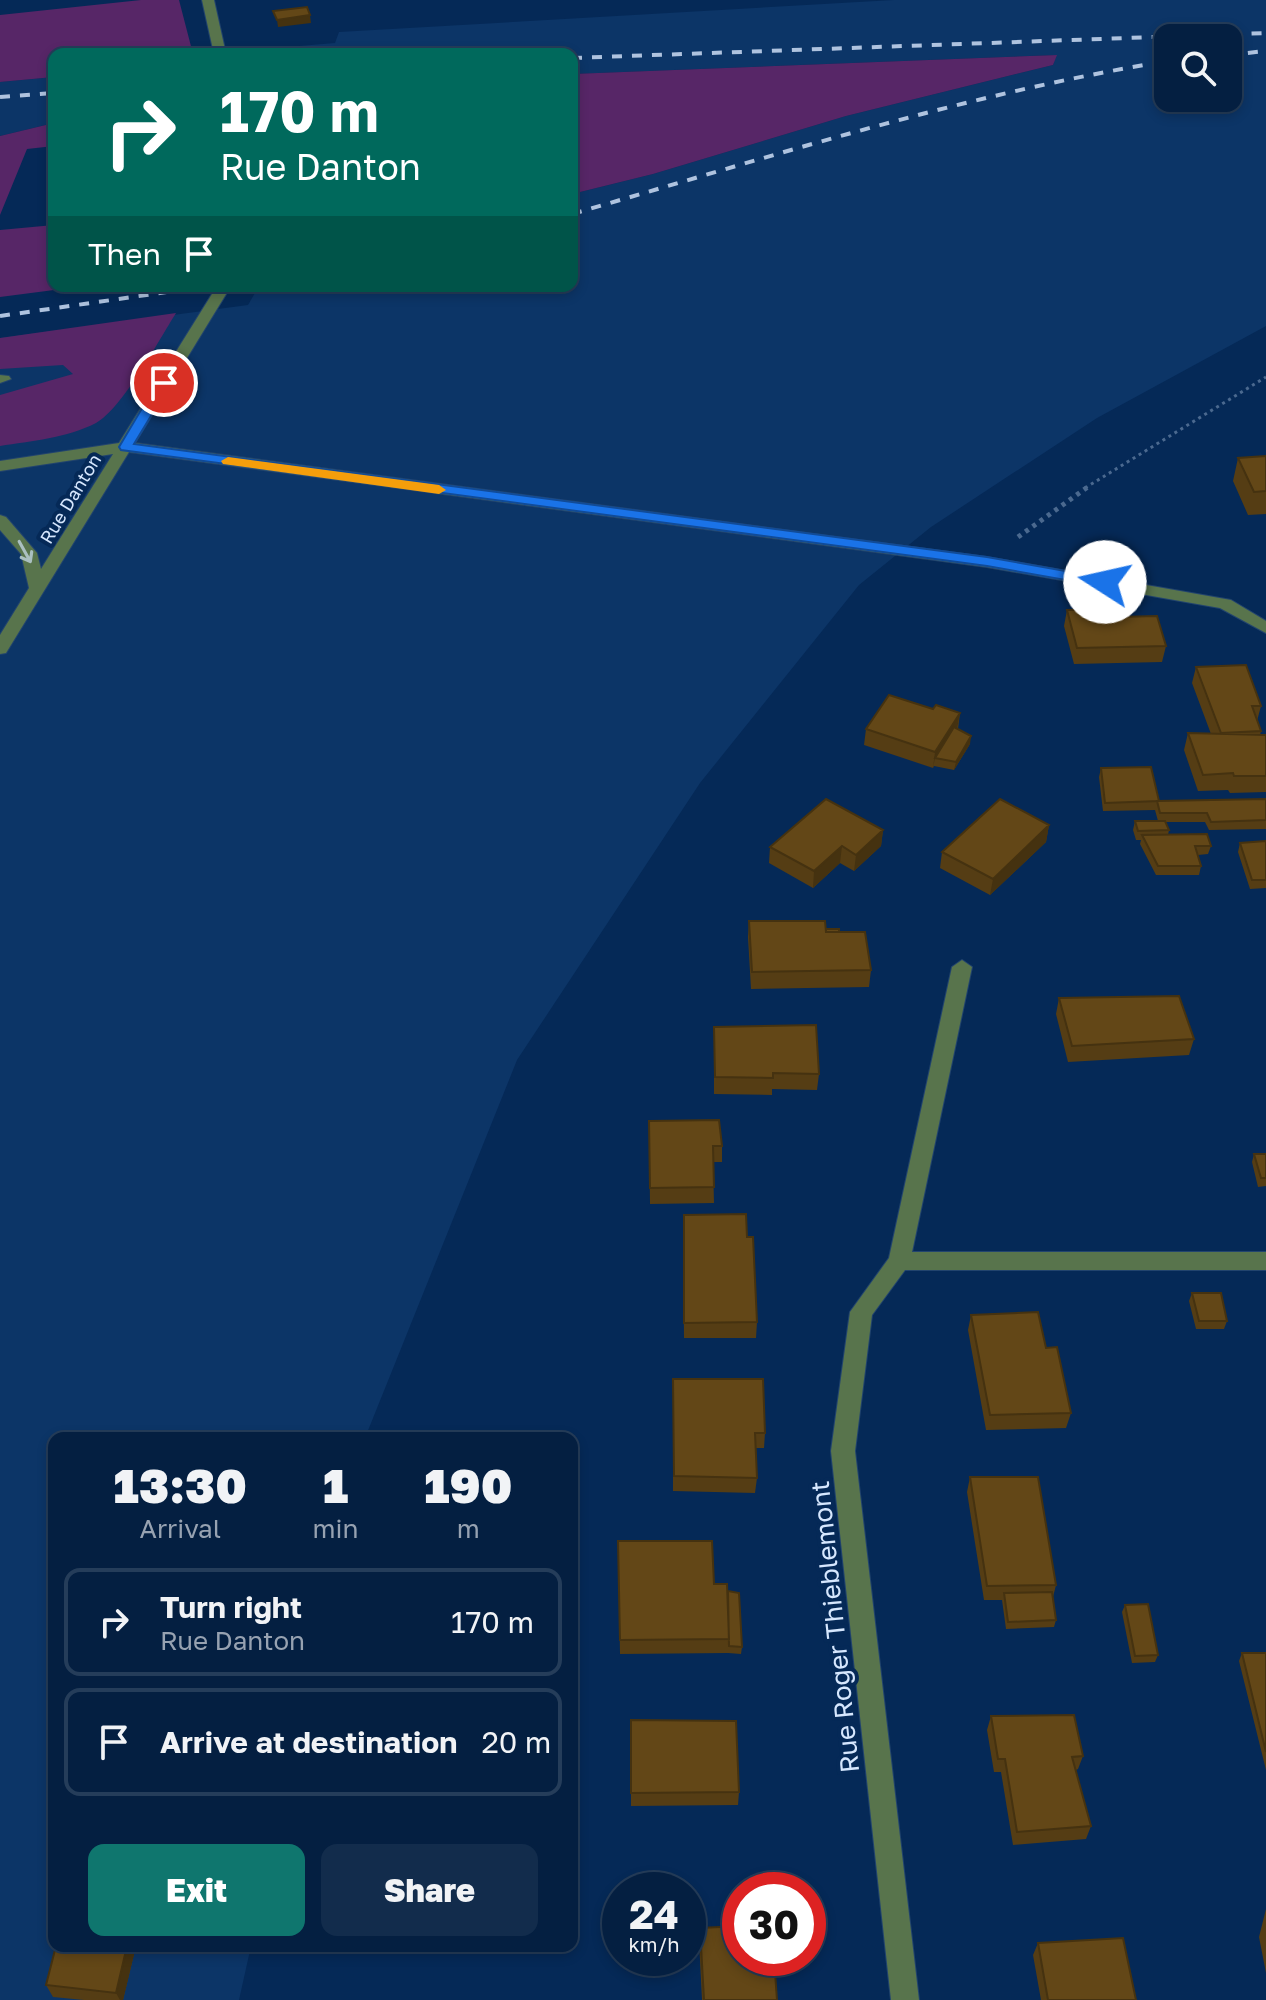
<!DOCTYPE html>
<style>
body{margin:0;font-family:"Golos Text",sans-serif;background:#122c4c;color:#f1f3f6;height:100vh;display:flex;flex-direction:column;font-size:30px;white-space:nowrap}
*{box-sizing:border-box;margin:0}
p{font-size:26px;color:#97a2b1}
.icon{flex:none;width:44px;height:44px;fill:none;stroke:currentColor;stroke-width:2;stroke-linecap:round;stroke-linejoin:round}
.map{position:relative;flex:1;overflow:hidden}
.side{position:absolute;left:48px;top:1432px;width:530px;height:520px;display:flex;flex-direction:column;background:#041f41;border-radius:16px;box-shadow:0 4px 12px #0003,0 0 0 2px #253d5a}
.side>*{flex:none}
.hud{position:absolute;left:48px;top:48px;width:530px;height:244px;border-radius:16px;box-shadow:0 4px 12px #0003,0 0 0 2px #253d5a;background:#00695c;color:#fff;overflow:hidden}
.controls{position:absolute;left:1154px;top:24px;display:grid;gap:16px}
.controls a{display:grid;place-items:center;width:88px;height:88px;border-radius:16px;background:#041f41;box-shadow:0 4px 12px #0003,0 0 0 2px #253d5a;font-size:40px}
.speed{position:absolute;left:602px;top:1872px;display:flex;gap:16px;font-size:40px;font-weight:700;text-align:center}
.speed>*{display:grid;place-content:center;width:104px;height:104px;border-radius:50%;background:#041f41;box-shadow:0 4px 12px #0003,0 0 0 2px #253d5a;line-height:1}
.speed small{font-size:20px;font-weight:400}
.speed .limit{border:12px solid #d22;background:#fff;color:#111}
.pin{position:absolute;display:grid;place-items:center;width:68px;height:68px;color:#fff;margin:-34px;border:4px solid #fff;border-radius:50%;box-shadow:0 2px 8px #0007}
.me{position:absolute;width:88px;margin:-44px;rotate:280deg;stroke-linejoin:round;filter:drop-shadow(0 0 6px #0008)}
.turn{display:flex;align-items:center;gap:28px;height:168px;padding:0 40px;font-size:36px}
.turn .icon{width:104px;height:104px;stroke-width:2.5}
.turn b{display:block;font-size:56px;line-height:68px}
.then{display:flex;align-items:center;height:76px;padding:0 40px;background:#0003;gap:16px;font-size:30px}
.eta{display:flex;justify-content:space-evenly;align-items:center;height:136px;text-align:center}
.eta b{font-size:48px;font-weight:800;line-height:56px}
.cta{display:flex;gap:16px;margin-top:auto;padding:16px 40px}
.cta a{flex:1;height:92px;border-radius:16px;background:#0f766e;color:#fff;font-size:32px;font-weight:800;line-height:92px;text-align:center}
.cta a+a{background:#122c4c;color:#f1f3f6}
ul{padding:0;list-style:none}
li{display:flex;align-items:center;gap:24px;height:108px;margin:0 16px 12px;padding:0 24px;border:4px solid #253d5a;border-radius:16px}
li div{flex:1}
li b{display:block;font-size:30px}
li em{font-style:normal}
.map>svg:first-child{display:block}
.built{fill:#0c3567;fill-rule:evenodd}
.green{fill:#572667}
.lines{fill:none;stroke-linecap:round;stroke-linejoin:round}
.minor-casing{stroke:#22446e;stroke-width:2}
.path-far1{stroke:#4b698f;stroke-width:3;stroke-dasharray:3 4;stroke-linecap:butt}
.path{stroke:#4b698f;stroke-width:5;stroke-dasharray:4 5;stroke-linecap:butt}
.minor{fill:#58744c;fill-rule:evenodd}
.rail{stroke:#afc3df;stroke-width:4;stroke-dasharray:10 10;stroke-linecap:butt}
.wall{fill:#553d14}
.shaded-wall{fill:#453210}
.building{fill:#634717;stroke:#453210;stroke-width:2}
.oneway{stroke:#aabfc0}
.route{fill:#1a73e8;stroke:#114b97;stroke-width:2}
.slow{fill:#f59e0b}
.labels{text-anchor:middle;stroke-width:8;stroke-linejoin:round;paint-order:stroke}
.far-street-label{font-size:18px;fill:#d6e7fe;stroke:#052957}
.near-street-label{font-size:26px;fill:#d6e7fe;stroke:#052957}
</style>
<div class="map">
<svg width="1266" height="2000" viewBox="0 0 1266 2000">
<rect width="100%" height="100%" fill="#052957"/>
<path class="built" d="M894 0H1266V326L1097 418 931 527 859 585 700 783 517 1060 365 1438H54V1946H251L239 2000H0V338L248 305 259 286H572V194L653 174 846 116 1053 65 1056 55 572 74V54H251L250 50 335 43 339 32ZM1168 38H1228V98H1168Z
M54 77V123L0 136V82Z"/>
<path class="green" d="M141 0H179L193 54H54V77L0 82V15Z
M1057 55 1053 65 846 116 653 174 572 194V74Z
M54 123V146L27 149 0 215V136Z
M54 225V286H85L0 297V230Z
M176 313C159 340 122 409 96 423 67 438 31 441 0 446V395L73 374 63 365 0 369V338Z"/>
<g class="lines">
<g class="minor-casing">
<path id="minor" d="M202 0H214L226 54H214Z
M217 286H231L135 443 987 557 1231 600 1266 621V633L1220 608 987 567 129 452 6 653 0 654V635L29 588 21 554 0 530V515L6 517 37 553 41 569 113 454 0 471V461L119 443Z
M0 375 9 376 11 379 0 383Z
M962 960 972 967 912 1252H1266V1270H905L872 1315 855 1451 919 2000H891L831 1451 850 1312 889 1258 952 967Z"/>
</g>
<path class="path-far1" d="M1085 488 1266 377"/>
<path class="path" d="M1018 537 1089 486"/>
<use href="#minor" class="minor"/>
<path class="rail" d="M1228 55 1266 51
M572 58 1266 33
M0 97 54 93
M572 214C770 157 964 94 1168 61
M0 316 209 286"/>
</g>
<path class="wall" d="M1266 456V514L1248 515 1233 481 1238 458Z
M1067 610 1116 617 1166 646 1162 662 1074 664 1064 626Z
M1196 667 1261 706 1257 721 1261 731 1260 735H1266V792L1230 793 1228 790 1198 791 1184 750 1188 733 1211 734 1192 683Z
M933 709 960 713 958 729 970 744 954 770 934 766 933 768 864 745 866 729Z
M1101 768 1159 801 1266 799V829L1209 830 1205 822H1165L1169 830 1168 835 1211 846 1208 854 1198 855 1201 866 1199 875H1156L1140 844 1141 840H1136L1133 830 1135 821H1158L1155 810 1103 811 1099 777Z
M1049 825 1046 842 990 895 940 868 942 852Z
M883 830 881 846 854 871 840 863 813 888 769 863 770 847Z
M1266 841V888L1250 889 1238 852 1240 843Z
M749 921 826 929 839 932 871 970 869 987 751 989 748 937Z
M1059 998 1194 1039 1189 1055 1068 1062 1056 1014Z
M714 1027 819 1074 817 1090 772 1089V1095L714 1094Z
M649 1121 722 1146V1162H713L714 1203 650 1204Z
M1254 1154H1266V1186L1258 1187 1252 1162Z
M683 1230 747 1237 757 1322 756 1338H684Z
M1192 1293 1227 1321 1224 1329H1196L1189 1301Z
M971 1315 1046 1348 1071 1413 1066 1428 986 1430 968 1330Z
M673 1379 765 1433 764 1448H756L757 1478 755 1493 673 1491Z
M970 1477 1056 1585 1053 1597 1056 1620 1054 1627 1006 1629 1002 1600H984L967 1492Z
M618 1541 728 1591 742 1647 741 1654 728 1653 620 1654Z
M1125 1605 1158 1655 1155 1662 1132 1663 1122 1612Z
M1242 1653H1266V1770L1239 1661Z
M991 1716 1083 1756 1078 1769 1076 1770 1091 1826 1086 1839 1013 1845 1001 1772H994L987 1730Z
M631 1720 739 1792 738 1805 631 1806Z
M1266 1909V1973L1259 1937Z
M700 1928 777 2000H702L699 1940Z
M1038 1943 1136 2000H1041L1033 1955Z
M136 1946 123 2000H84L53 1997 46 1985Z"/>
<path class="shaded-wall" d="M310 15 311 23 278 27 277 20Z
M960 713 957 729 935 758 933 768 935 752Z
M971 736 970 744 954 770 956 762Z
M1049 825 1046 842 990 895 993 879Z
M883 830 881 846 854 871 856 855Z
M842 846 840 863 813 888 814 871Z
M127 1946H136L123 2000H120L116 1993Z"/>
<path class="building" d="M307 7 310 15 277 20 273 11Z
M1266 456V491L1254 492 1238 458Z
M1115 609 1116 617 1157 616 1166 646 1077 648 1067 610Z
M1246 665 1261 706H1252L1261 731 1221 733 1196 667Z
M889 695 933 709 936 705 960 713 935 752 866 729Z
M954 727 971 736 956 762 935 758Z
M1188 733 1266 735V776H1234L1233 773 1203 775Z
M1151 767 1159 801 1105 803 1101 768Z
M826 799 883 830 856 855 842 846 814 871 770 847Z
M1000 799 1049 825 993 879 942 852Z
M1266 799V820L1211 822 1207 813H1160L1157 801Z
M1135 821H1165L1169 830 1138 831Z
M1207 834 1211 846H1195L1201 866H1158L1142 835Z
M1266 841V880H1252L1240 843Z
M749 921H825L826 932H865L871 970 752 972Z
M826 929H839V932H826Z
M1179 996 1194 1039 1072 1046 1059 998Z
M816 1025 819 1074 773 1073V1078L715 1077 714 1027Z
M719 1120 722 1146H713L714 1187 650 1188 649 1121Z
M1254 1154H1266V1178H1261Z
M746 1214 747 1237H753L757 1322 684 1323V1215Z
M1192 1293H1221L1227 1321H1199Z
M1038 1312 1046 1348 1057 1347 1071 1413 990 1415 971 1315Z
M673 1379H763L765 1433H755L757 1478 674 1476Z
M970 1477H1038L1056 1585 987 1586Z
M618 1541H712L714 1584H727L729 1639 620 1640Z
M728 1591 739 1593 742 1647 729 1646Z
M1052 1592 1056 1620 1008 1622 1004 1593Z
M1148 1604 1158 1655 1135 1656 1125 1605Z
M1242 1653H1266V1752Z
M1074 1715 1083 1756 1072 1757 1091 1826 1017 1832 1005 1759H998L991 1716Z
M631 1720 736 1721 739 1792 631 1793Z
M740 1926V1958H774L777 2000H704L700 1928Z
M1123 1938 1136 2000H1048L1038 1943Z
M56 1946H127L116 1993 46 1985Z"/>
<defs><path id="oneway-shaft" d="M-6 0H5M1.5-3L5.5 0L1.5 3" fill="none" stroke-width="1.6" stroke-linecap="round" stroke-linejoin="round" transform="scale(2)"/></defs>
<use class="oneway" href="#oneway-shaft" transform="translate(25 552) rotate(61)"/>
<path class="route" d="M164 379 171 383 134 444 987 557 1105 578 1113 582 1105 587 987 566 121 450 119 447 157 383Z"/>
<path class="slow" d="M228 457 439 485 446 490 439 494 223 464 221 461Z"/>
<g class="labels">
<g class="far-street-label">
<text transform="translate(71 499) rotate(-59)" y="6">Rue Danton</text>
</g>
<g class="near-street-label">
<text transform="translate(835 1627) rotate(-96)" y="9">Rue Roger Thieblemont</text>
</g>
</g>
</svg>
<div class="controls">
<a><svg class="icon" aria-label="search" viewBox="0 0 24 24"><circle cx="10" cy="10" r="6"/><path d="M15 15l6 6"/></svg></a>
</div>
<div class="speed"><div>24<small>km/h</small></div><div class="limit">30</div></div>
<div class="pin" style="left:164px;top:383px;background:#d93025"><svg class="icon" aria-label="arrive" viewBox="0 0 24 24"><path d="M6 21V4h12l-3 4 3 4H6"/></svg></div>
<svg class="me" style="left:1105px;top:582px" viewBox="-20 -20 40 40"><circle r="19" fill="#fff"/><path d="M0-13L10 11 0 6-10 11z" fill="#1a73e8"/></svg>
<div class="hud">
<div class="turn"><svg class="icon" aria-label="right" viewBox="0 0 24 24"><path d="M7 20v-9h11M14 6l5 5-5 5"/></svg><div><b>170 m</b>Rue Danton</div></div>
<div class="then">Then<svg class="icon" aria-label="arrive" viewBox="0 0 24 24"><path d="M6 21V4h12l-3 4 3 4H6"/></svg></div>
</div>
<section class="side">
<div class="eta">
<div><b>13:30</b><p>Arrival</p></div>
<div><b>1</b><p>min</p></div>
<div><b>190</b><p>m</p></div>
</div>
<ul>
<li><svg class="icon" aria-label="right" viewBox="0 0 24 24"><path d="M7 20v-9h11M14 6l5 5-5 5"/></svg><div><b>Turn right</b><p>Rue Danton</p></div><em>170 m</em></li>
<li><svg class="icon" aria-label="arrive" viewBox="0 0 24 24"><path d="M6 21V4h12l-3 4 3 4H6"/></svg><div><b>Arrive at destination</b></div><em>20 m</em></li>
</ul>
<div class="cta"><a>Exit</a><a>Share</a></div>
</section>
</div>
